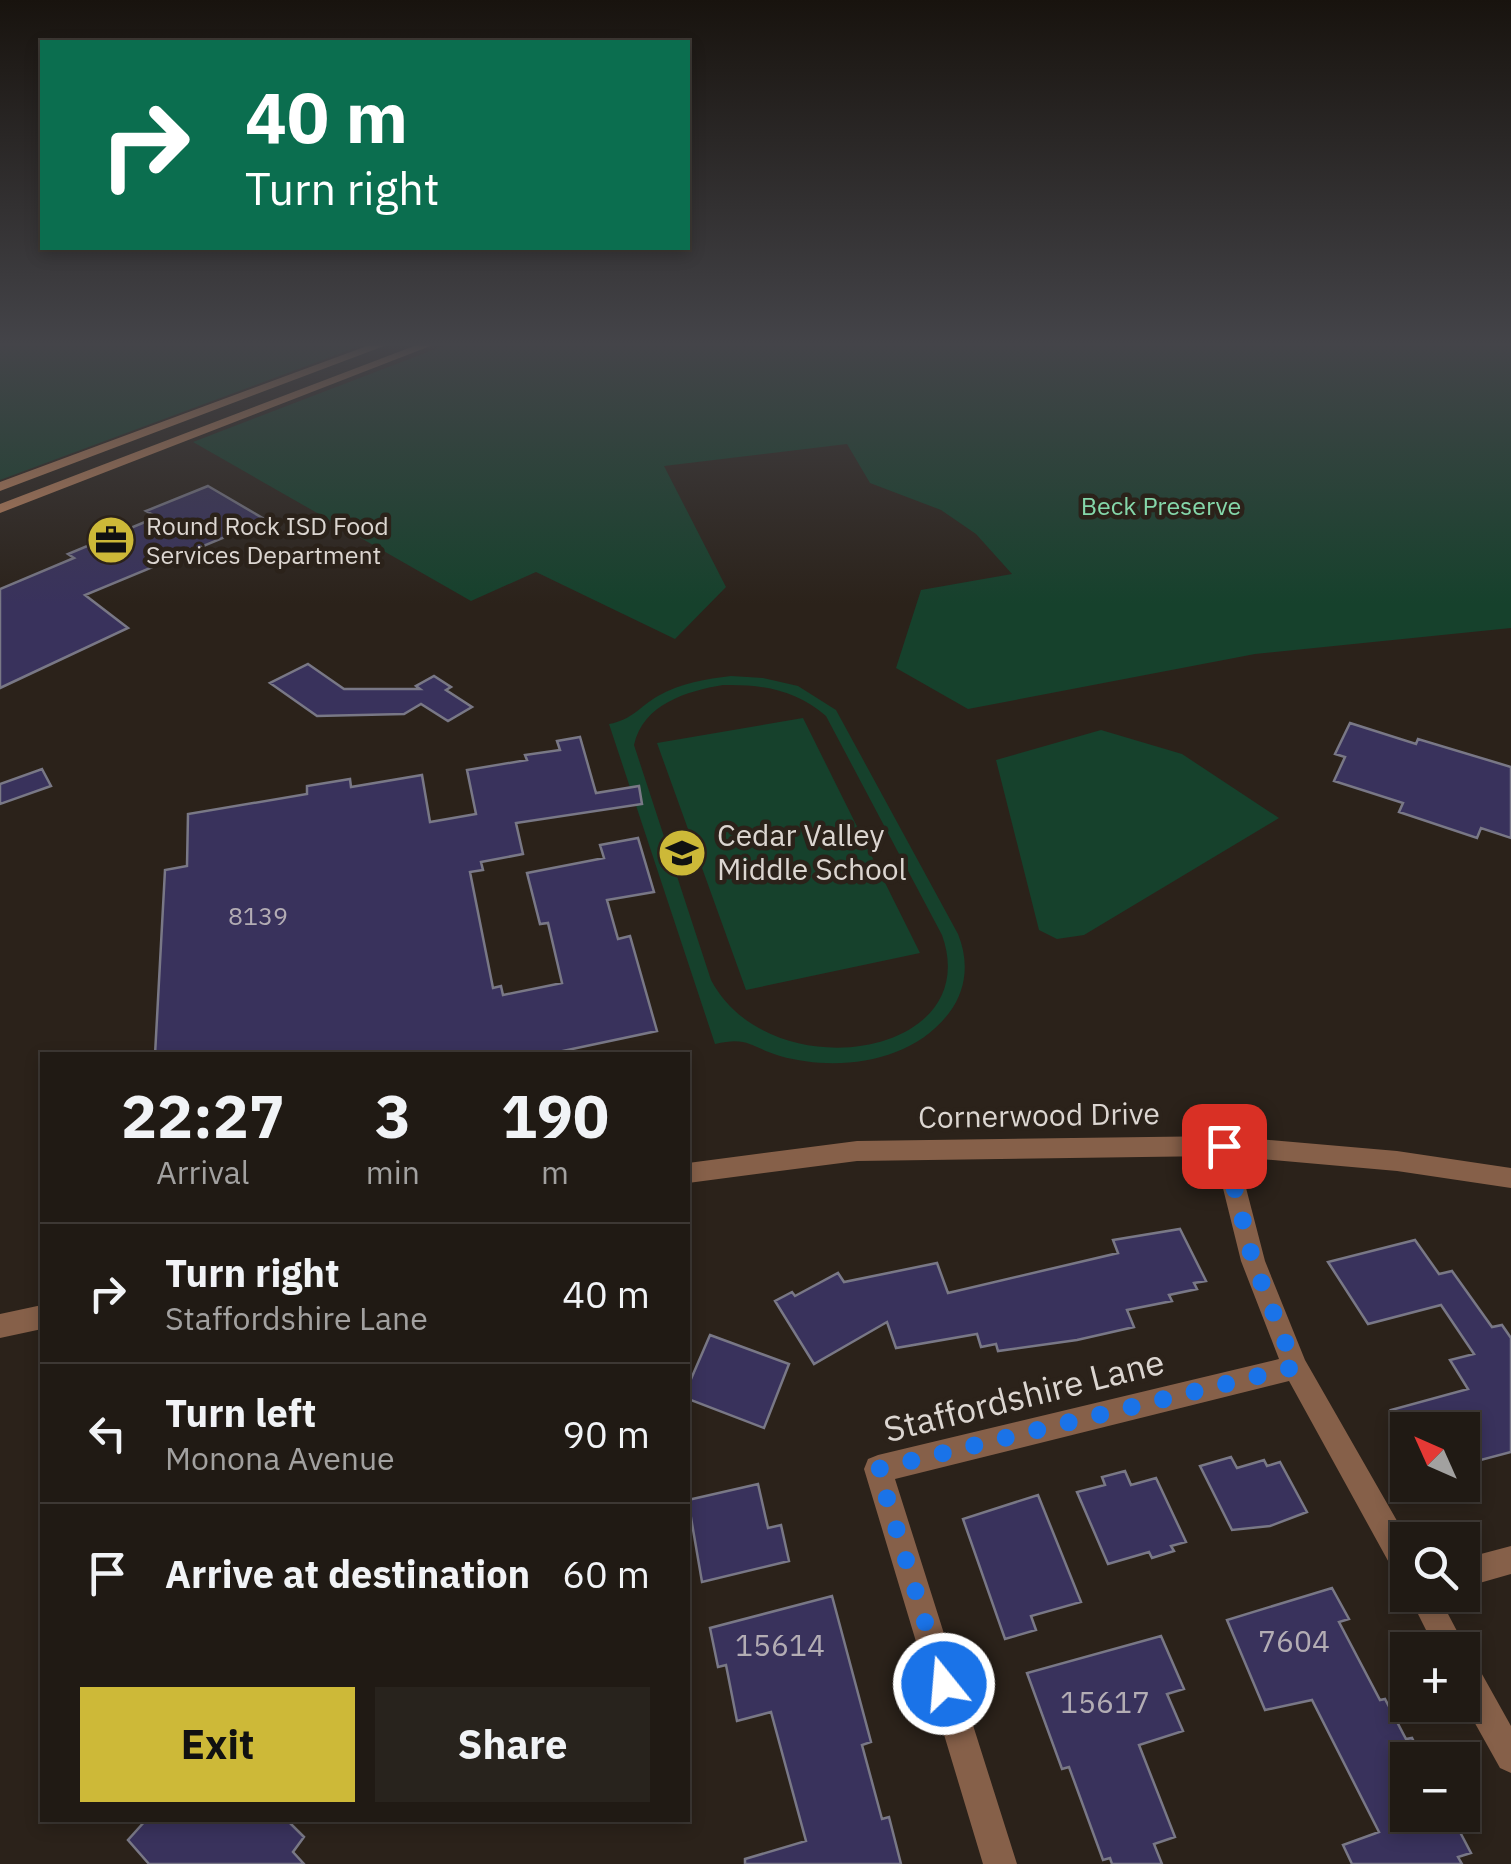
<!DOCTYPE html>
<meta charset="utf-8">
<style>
body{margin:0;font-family:"IBM Plex Sans",sans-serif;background:#28231d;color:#f1f3f6;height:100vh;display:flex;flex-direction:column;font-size:38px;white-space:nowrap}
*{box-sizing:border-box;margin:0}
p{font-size:32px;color:#a2a1a0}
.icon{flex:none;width:55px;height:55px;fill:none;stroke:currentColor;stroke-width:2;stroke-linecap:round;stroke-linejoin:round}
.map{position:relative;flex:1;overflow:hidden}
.sheet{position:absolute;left:40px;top:1052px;width:650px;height:770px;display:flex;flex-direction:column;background:#201a14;border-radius:0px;box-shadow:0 5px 15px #0003,0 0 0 2px #3d3834}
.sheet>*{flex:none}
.top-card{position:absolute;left:40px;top:40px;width:650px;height:210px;border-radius:0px;box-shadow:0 5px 15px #0003,0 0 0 2px #3d3834;background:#0b6e4f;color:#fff;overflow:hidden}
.needle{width:65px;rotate:315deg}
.controls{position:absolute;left:1390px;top:1412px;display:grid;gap:20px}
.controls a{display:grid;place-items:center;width:90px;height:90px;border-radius:0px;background:#201a14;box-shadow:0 5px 15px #0003,0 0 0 2px #3d3834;font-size:50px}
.pin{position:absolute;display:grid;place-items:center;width:85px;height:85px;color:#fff;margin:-42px;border-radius:20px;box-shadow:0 5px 15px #0006}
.me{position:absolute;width:110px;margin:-55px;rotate:343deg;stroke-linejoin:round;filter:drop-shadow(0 0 8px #0008)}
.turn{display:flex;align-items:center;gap:35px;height:210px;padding:0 40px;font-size:45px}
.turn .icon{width:130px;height:130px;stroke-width:2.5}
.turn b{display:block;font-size:70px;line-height:85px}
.eta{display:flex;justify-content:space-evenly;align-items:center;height:170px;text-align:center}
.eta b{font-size:60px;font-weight:700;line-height:70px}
.primary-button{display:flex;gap:20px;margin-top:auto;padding:20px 40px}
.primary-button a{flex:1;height:115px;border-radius:0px;background:#cdb938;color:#111;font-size:40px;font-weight:700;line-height:115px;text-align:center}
.primary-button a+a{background:#28231d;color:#f1f3f6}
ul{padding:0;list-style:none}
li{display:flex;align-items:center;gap:30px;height:140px;padding:0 40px;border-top:2px solid #3d3834}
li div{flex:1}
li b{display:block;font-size:38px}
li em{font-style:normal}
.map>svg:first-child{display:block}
.green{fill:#16412c;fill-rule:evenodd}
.building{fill:#39325c;stroke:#797886;stroke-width:2.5}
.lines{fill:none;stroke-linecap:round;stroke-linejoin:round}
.street{fill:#866049;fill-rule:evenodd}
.secondary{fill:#bd825c;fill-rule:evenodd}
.route{stroke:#1a73e8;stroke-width:18;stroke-dasharray:0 32.4}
.labels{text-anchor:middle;stroke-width:9;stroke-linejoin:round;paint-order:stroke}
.far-park-label{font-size:25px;fill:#85d7aa;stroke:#2b221a}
.far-poi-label{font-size:25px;fill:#dcd6d1;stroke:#2b221a;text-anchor:start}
.number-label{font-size:25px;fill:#b3adb4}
.poi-label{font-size:30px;fill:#dcd6d1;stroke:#2b221a;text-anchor:start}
.street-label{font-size:30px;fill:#dcd6d1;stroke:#2b221a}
.near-number-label{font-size:30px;fill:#b3adb4}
.near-street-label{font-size:35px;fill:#dcd6d1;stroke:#2b221a}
</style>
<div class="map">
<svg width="1511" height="1864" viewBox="0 0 1511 1864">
<rect width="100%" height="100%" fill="#2b221a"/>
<path class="green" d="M0 343H368L0 480Z
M451 343H1511V628L1255 654 968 709 896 668 921 590 1012 574 976 534 941 510 870 483 847 444 664 466 726 587 675 639 536 572 471 601 193 442Z
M731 676 763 678 798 686 836 710 958 934C969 961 967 989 949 1013 911 1063 837 1072 780 1056 750 1047 749 1036 715 1044L609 724C632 720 639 707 658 696 681 683 706 679 731 676ZM723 685C762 684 796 690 826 716L942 935C986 1058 770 1091 711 980L634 745C643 704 687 691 723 685Z
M803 718 920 953 746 990 657 743Z
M1101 730 1182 754 1279 818 1084 935 1057 939 1039 930 996 760Z"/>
<path class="building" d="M208 486 266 520 85 595 128 628 0 688V589L74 558 68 554 157 517 146 511Z
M308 664 344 689H420L416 686 434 676 451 687 446 690 472 707 448 721 421 704 404 714 317 716 270 683Z
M1350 723 1416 744 1418 739 1511 767V838L1481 828 1477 838 1399 812 1403 803 1334 781 1345 757 1335 754Z
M580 737 596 793 639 786 642 804 516 823 523 854 481 862 483 870 470 872 493 988 501 986 503 995 562 983 548 923 540 924 527 873 604 858 600 845 638 838 654 892 607 900 618 939 630 936 657 1031 544 1055H155L165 870 187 866 188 814 307 794V786L350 779 351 787 422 775 430 822 476 814 467 770 527 760 525 755 560 750 557 741Z
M42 769 51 786 0 804V784Z
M1180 1229 1206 1281 1194 1283 1197 1289 1169 1295 1172 1301 1127 1310 1134 1327 1077 1340 998 1351 996 1344 981 1347 977 1334 896 1348 887 1322 814 1364 775 1301 792 1292 795 1296 838 1273 844 1282 937 1263 948 1293 1118 1253 1113 1240Z
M1415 1240 1439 1274 1452 1271 1492 1327 1502 1325 1511 1338V1452L1462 1465V1430H1403L1391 1410 1468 1389 1450 1360 1474 1354 1441 1305 1368 1324 1328 1262Z
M710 1335 789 1364 764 1428 688 1399V1386Z
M1231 1457 1237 1468 1264 1460 1267 1466 1280 1462 1307 1512 1270 1526 1232 1530 1200 1466Z
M1125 1471 1131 1485 1156 1478 1186 1542 1171 1546 1174 1551 1152 1558 1149 1552 1108 1564 1077 1492 1105 1485 1102 1477Z
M758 1484 768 1528 781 1525 789 1561 702 1582 688 1500Z
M1038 1495 1081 1602 1031 1616 1036 1630 1005 1639 963 1519Z
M1332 1588 1349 1619 1339 1622 1380 1700 1385 1699 1406 1739 1412 1738 1423 1760H1408V1824L1431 1815H1451L1471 1853 1458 1857 1462 1864H1352L1343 1845 1379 1832 1312 1700 1265 1710 1227 1620Z
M832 1596 871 1742 862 1745 882 1819 889 1817 901 1864H745V1859L806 1841 771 1712 737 1721 726 1665 718 1667 710 1628Z
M1161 1636 1184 1689 1167 1694 1183 1731 1139 1745 1175 1837 1154 1844 1162 1864H1112L1110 1858 1103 1860 1069 1767 1062 1769 1027 1673Z
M146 1820H287L304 1837 293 1852 304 1864H149L128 1840Z"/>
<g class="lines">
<path class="street" d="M1224 1136 1397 1151 1511 1168V1188L1397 1171 1238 1157 1265 1261 1305 1360 1408 1540V1583L1398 1579 1289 1381 895 1479 1017 1864H983L864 1469 868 1459 878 1455 1279 1359 1241 1261 1215 1156 857 1161 688 1183V1163L857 1141Z
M42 1305V1329L0 1338V1314Z
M1511 1546V1574L1462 1588V1559Z
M1408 1594 1438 1595 1467 1650 1465 1655 1473 1658 1511 1726V1773L1500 1768 1462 1700V1650H1436Z"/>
<path class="secondary" d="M375 343H392L0 491V482Z
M422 343H438L0 513V504Z"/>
</g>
<linearGradient id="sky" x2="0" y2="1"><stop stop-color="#18130e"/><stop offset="0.57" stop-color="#444449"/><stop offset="1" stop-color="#444449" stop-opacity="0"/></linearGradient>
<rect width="1511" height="604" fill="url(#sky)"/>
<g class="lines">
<path class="route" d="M944 1684 878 1469 1295 1367 1253 1261 1224 1146"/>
</g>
<defs>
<g id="office-disc" transform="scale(2.5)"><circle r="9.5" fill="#cdb938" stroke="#2b221a"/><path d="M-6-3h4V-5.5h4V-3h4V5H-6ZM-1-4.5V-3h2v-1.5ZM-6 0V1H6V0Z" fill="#111"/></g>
<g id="school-disc" transform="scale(2.5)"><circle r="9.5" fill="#cdb938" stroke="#2b221a"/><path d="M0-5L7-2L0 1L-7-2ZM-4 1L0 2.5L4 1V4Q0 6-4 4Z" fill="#111"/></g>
</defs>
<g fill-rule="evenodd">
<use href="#office-disc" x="111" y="540"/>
<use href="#school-disc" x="682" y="853"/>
</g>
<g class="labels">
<g class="far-park-label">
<text x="1161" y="515">Beck Preserve</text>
</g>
<g class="far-poi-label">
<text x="146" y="535">Round Rock ISD Food<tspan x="146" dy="29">Services Department</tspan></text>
</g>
<g class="number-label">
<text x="258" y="925">8139</text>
</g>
<g class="poi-label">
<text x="717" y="846">Cedar Valley<tspan x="717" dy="34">Middle School</tspan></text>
</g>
<g class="street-label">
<text transform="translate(1039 1116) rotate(-1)" y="10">Cornerwood Drive</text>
</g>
<g class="near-number-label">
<text x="1294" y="1652">7604</text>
<text x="780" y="1656">15614</text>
<text x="1105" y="1713">15617</text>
</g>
<g class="near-street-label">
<text transform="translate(1024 1396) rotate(-14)" y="12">Staffordshire Lane</text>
</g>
</g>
</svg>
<div class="controls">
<a><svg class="needle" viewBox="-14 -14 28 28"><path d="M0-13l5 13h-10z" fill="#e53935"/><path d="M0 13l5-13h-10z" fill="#a2a1a0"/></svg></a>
<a><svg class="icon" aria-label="search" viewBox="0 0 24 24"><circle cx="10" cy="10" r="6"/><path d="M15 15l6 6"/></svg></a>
<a>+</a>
<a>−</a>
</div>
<div class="pin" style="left:1224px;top:1146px;background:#d93025"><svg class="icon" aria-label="arrive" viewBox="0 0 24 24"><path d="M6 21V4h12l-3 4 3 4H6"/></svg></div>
<svg class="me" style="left:944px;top:1684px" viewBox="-20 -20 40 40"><circle r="17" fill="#1a73e8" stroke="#fff" stroke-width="3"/><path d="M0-11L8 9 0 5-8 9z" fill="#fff"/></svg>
<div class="top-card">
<div class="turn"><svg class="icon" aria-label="right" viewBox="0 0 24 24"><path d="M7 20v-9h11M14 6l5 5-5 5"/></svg><div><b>40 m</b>Turn right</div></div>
</div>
<section class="sheet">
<div class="eta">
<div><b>22:27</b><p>Arrival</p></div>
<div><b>3</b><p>min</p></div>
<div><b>190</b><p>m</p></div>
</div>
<ul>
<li><svg class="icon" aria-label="right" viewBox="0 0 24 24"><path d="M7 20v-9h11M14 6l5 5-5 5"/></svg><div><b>Turn right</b><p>Staffordshire Lane</p></div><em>40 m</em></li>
<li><svg class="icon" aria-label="left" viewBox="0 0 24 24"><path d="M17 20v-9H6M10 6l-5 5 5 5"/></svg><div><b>Turn left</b><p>Monona Avenue</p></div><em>90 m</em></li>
<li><svg class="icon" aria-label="arrive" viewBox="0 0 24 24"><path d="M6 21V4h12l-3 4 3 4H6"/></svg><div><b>Arrive at destination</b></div><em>60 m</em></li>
</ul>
<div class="primary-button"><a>Exit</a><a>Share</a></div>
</section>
</div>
